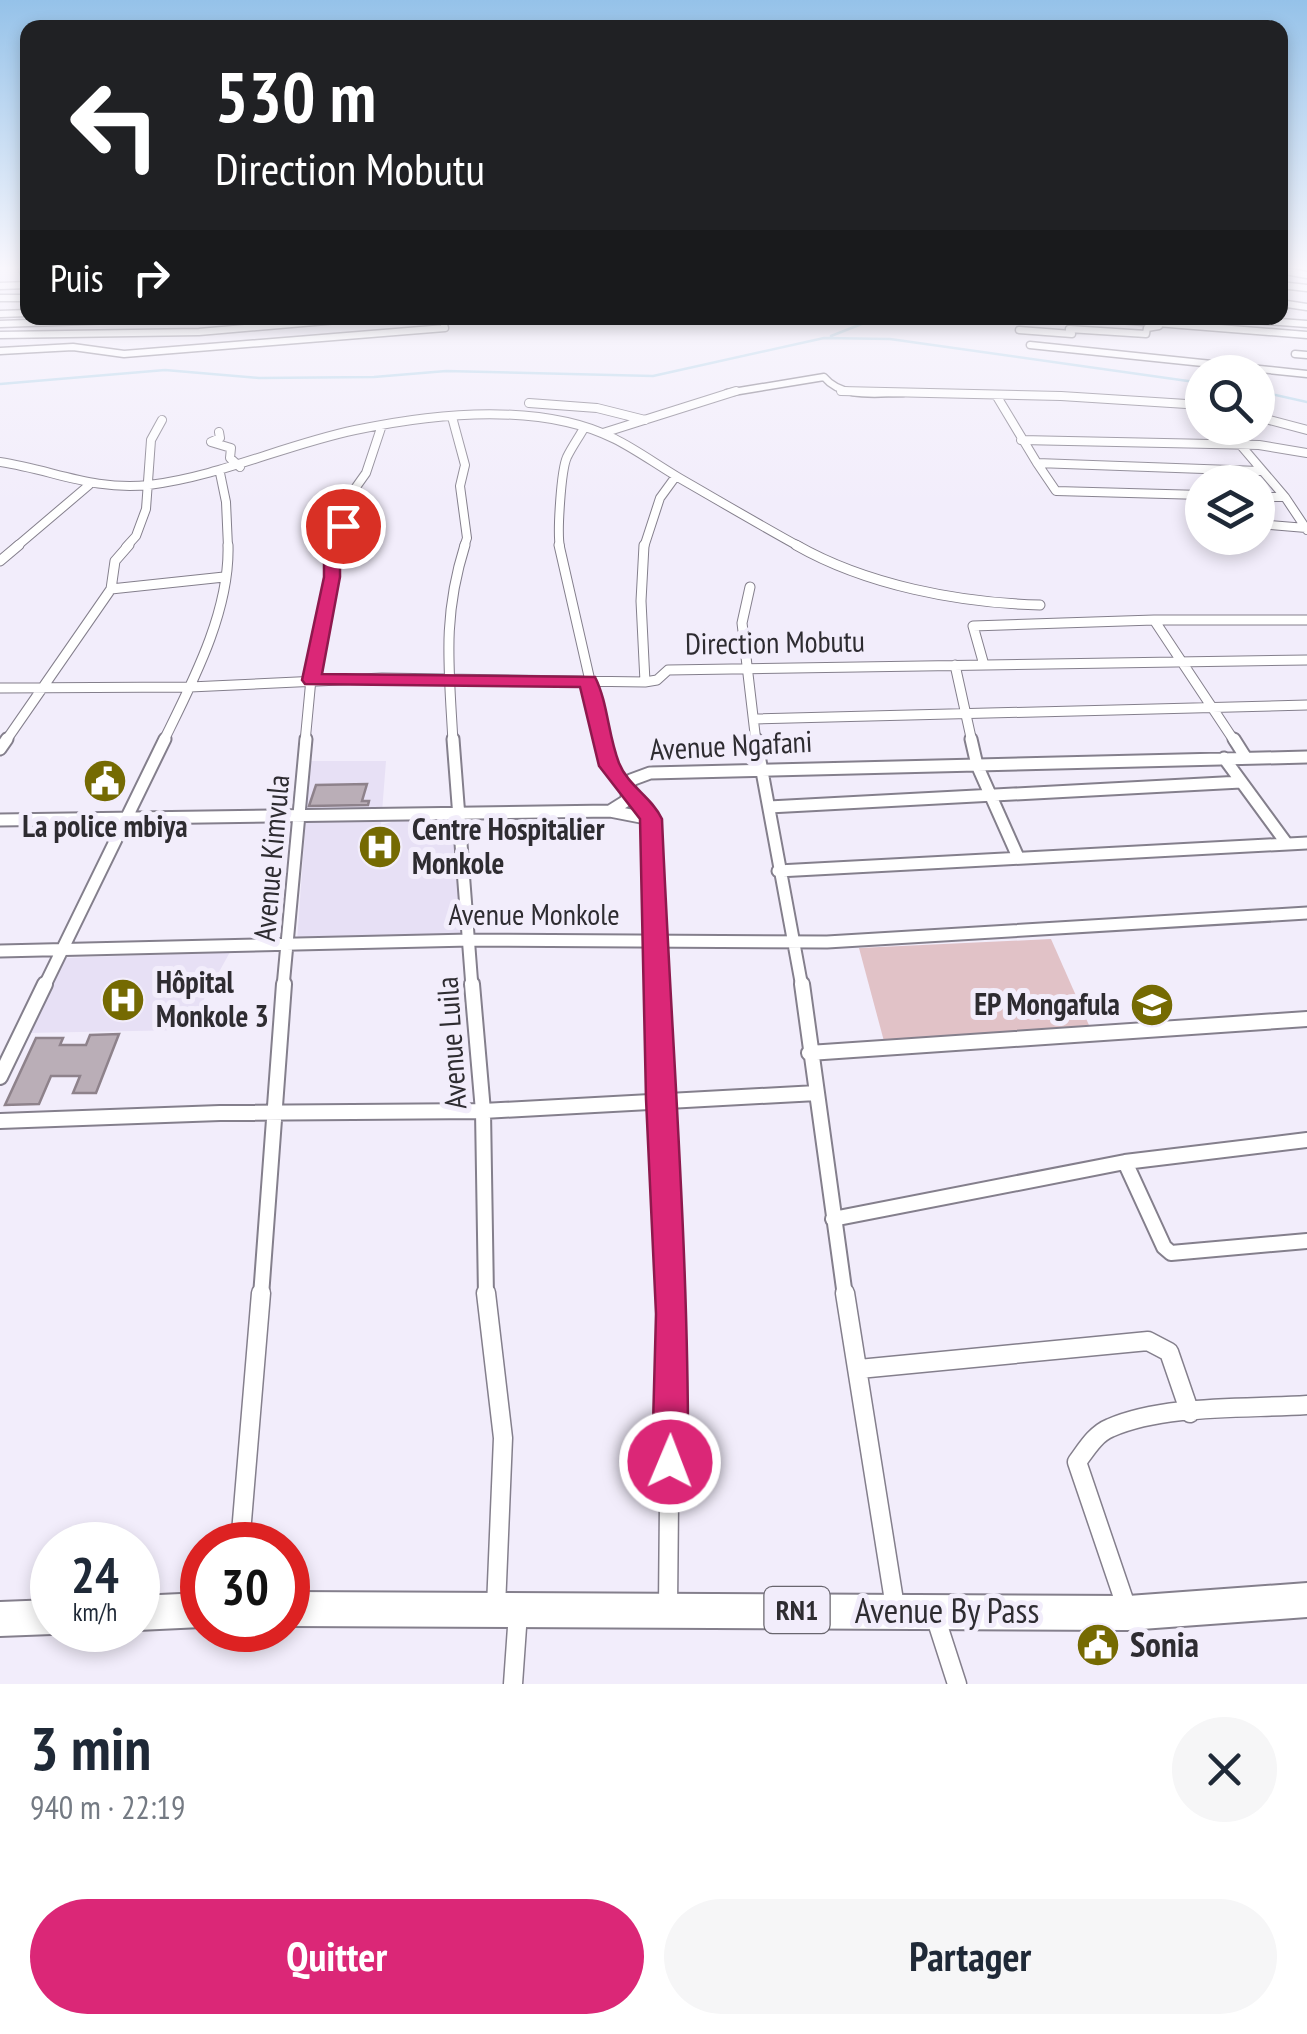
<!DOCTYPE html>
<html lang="fr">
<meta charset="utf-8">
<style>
body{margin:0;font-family:"PT Sans Narrow",sans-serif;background:#f6f6f7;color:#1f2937;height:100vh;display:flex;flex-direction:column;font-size:38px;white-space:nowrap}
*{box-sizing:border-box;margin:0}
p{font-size:32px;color:#747a83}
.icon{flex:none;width:55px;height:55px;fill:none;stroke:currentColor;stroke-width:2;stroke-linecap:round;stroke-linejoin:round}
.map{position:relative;height:1684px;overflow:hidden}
.sheet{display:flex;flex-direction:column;background:#fff;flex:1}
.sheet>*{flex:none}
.guide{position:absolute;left:20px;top:20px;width:1268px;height:305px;border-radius:20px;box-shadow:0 5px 15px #0003;background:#202124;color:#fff;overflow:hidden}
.tools{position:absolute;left:1185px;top:355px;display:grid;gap:20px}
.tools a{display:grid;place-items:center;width:90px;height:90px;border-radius:50%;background:#fff;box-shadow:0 5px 15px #0003;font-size:50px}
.speed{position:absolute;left:30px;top:1522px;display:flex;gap:20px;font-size:50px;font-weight:700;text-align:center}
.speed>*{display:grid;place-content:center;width:130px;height:130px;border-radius:50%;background:#fff;box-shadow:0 5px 15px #0003;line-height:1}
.speed small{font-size:25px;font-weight:400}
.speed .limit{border:15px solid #d22;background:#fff;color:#111}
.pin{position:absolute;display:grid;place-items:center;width:85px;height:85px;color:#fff;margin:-42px;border:5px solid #fff;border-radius:50%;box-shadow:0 2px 10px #0007}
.me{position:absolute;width:110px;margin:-55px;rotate:1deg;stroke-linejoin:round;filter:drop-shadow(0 0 8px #0008)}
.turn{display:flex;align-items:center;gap:35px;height:210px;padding:0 30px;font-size:45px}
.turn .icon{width:130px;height:130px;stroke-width:2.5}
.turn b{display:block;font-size:70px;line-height:85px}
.then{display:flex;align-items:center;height:95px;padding:0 30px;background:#0003;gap:20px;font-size:38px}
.round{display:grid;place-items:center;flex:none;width:105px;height:105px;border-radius:52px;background:#f6f6f7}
.head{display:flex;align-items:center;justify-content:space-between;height:170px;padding:0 30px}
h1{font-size:60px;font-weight:800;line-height:75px}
.primary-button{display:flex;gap:20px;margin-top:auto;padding:20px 30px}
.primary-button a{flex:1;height:115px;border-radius:60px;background:#db2777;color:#fff;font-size:40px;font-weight:800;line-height:115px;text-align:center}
.primary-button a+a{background:#f6f6f7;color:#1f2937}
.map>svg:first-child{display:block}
.built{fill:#e7e0f5}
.green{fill:#e1c2c7}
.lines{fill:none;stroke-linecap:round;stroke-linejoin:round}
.stream{stroke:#bad8eb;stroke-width:2.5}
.building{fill:#baaeb7;stroke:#8e828b;stroke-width:2.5}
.minor-far5-casing{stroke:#847f8c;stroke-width:9}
.minor-far4-casing{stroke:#847f8c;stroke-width:10}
.minor-far3-casing{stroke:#847f8c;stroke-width:11}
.minor-far2-casing{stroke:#847f8c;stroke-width:15}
.minor-far1-casing{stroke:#847f8c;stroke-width:18}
.minor-casing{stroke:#847f8c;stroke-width:21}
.trunk-casing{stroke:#847f8c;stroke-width:4}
.minor-far5{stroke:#fff;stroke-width:6}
.minor-far4{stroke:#fff;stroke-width:8}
.minor-far3{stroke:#fff;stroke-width:9}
.minor-far2{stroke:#fff;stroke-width:11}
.minor-far1{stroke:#fff;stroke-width:14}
.minor{stroke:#fff;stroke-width:18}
.trunk{fill:#fff;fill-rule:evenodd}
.route{fill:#db2777;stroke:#8e194d;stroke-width:2.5}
.labels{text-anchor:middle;stroke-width:10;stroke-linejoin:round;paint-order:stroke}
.shield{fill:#f2edfb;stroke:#69666e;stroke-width:2.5}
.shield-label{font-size:28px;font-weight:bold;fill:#2e2c31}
.street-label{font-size:30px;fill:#2e2c31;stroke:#f2edfb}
.poi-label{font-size:30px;font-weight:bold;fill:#2e2c31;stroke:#f2edfb;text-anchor:start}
.near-street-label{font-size:35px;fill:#2e2c31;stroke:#f2edfb}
.near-poi-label{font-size:35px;font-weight:bold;fill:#2e2c31;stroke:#f2edfb;text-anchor:start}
</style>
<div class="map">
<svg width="1307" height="1684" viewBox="0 0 1307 1684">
<rect width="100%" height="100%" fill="#f2edfb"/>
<path class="built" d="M310 761H386L381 825 395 821 455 819 463 938 297 941Z
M230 952 187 1030 26 1033 63 958Z"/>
<path class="green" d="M1051 939 1092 1032 885 1045 859 948Z"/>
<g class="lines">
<path class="stream" d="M831 336 877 318
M0 384 165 370 259 378 374 377 446 371 653 376 824 338 890 339 1202 383
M1258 391 1307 402"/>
</g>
<path class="building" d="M367 784 362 801H369L368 805 309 806 316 785Z
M119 1034 96 1093H73L80 1076H51L39 1104 5 1105 36 1038H63L60 1045H86L90 1035Z"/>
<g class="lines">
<g class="minor-far5-casing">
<path id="minor-far5" d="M22 269 28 284
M1280 270 1307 275
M1280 285 1307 288
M0 286 28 285
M0 298H28
M1280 303 1307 307
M0 314 28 313
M1094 318 1307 335
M1227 318 1307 324
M0 324 171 318
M1069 329 1146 334 1147 328 1159 326
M1019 330 1072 334
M0 335 199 332 361 318
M1030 345 1307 374
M0 351 73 347 124 354 445 328 443 321 462 318
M1295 354 1307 355
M727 393 824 377C842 399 876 393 903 393"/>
</g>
<g class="minor-far4-casing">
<path id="minor-far4" d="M841 391 1061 396 1202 405
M996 395 1037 463 1259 471
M529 403 597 408 645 420
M452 417 465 465 460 486 467 538 464 547
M1258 417 1307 430
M1226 428 1285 497
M219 432 220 438 211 442 231 448 230 458 240 467
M603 433 736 391
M1021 440 1259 445 1307 453
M0 462C53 470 94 491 149 485 221 476 284 445 355 430 421 416 500 407 567 422 616 433 639 454 681 479 721 502 760 525 800 547
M1037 463 1056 491 1202 495
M220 473 226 502 228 547
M1258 497H1285L1307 530
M1258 524 1306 528
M16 547 89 485
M126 547 136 536 146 509 151 440 162 420
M334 547 349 497 366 473 382 425
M560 547C557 533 561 470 567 457 572 447 579 437 584 428
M644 547 660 498 676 476"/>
</g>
<g class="minor-far3-casing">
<path id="minor-far3" d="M559 545 604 742
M644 545 641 601 645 682
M796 545C866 585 959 603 1040 605
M0 561 19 545
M750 587 742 623 756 742
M111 589 224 577
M1154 620H1307
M955 665 972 742
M984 665 973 626 1154 620 1235 742
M0 688 190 687 382 678 645 682 657 680 668 670 1307 660
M755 719 1307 705
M5 742 111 589 115 561 129 545
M163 742C192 683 230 612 228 545
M305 742 311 679 335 545
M453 742C449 667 442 618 465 545"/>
</g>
<g class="minor-far2-casing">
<path id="minor-far2" d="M453 739 472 987
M603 739 609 766 651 819 656 987
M756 739 802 987
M971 739 977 765 1018 857
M1234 739 1246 758
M0 749 7 739
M1224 758 1287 844
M769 807 1241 782
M610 811 651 819
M0 820 610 811 626 801 631 780 650 773 1307 757
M778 871 1307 843
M0 951 470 940 827 942 1307 913
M44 987 165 739
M283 987 306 739"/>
</g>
<g class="minor-far1-casing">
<path id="minor-far1" d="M472 984 483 1111 486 1296
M656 984 671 1296
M802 984 845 1296
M809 1053 1307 1019
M0 1077 45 984
M0 1121 220 1113 483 1111 817 1093
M1125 1162 1164 1247 1171 1253 1307 1241
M833 1219 1125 1162 1307 1140
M261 1296 284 984"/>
</g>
<g class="minor-casing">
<path id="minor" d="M486 1293 503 1438 496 1607
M845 1293 895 1607
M859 1369 1148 1341 1169 1352 1190 1413
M240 1545 261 1293
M668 1607 671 1293
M1127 1609 1077 1462C1086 1450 1095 1434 1110 1428 1165 1404 1248 1409 1307 1405
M936 1619 957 1684
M513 1684 518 1613"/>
</g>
<g class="trunk-casing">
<path id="trunk" d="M1307 1583V1617L1128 1630 288 1626V1592L1128 1596Z
M202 1593V1627L138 1630H137L138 1596Z
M52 1600V1630H63L52 1634 0 1636V1602Z"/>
</g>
<use href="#minor-far5" class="minor-far5"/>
<use href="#minor-far4" class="minor-far4"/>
<use href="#minor-far3" class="minor-far3"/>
<use href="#minor-far2" class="minor-far2"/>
<use href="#minor-far1" class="minor-far1"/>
<use href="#minor" class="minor"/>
<use href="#trunk" class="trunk"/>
</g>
<linearGradient id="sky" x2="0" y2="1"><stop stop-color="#95c2e9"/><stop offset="0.53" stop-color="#f9f7fd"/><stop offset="1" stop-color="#f9f7fd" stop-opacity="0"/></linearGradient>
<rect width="1307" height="505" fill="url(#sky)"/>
<path class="route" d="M338 523 351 526 340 552V577L322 674 595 677C608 703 608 735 619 763 628 786 652 797 662 819 671 1034 689 1248 688 1462L683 1475 670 1480 657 1475 652 1462 656 1314 646 1099 640 819 599 766 580 687 305 684 302 680 324 577V552Z"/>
<defs>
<g id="civic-disc" transform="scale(2.25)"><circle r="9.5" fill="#756a02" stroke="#f2edfb"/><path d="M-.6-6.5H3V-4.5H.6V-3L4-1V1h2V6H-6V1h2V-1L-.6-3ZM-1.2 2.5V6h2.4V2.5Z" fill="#fff"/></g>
<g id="hospital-disc" transform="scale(2.25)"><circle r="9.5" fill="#756a02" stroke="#f2edfb"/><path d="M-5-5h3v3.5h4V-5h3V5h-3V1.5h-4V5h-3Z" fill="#fff"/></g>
<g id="school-disc" transform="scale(2.25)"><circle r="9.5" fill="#756a02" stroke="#f2edfb"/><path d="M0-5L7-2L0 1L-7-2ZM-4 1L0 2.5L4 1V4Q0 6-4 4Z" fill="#fff"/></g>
</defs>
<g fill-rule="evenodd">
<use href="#civic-disc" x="105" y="781"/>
<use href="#hospital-disc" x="380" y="847"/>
<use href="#hospital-disc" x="123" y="1000"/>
<use href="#school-disc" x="1152" y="1005"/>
<use href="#civic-disc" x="1098" y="1645"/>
</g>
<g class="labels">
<rect class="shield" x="764.5" y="1587" width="65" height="46" rx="8"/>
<g class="shield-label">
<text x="797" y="1620">RN1</text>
</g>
<g class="street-label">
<text transform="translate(775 643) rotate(-1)" y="10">Direction Mobutu</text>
<text transform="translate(731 746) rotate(-3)" y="10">Avenue Ngafani</text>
<text transform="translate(272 858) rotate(-85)" y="10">Avenue Kimvula</text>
<text x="534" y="925">Avenue Monkole</text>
<text transform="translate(452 1043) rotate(-94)" y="10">Avenue Luila</text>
</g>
<g class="poi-label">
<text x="105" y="837" text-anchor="middle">La police mbiya</text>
<text x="412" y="840">Centre Hospitalier<tspan x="412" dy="34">Monkole</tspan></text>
<text x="156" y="993">Hôpital<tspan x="156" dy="34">Monkole 3</tspan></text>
<text x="1120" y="1015" text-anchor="end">EP Mongafula</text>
</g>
<g class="near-street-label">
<text x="947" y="1623">Avenue By Pass</text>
</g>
<g class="near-poi-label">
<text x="1130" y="1657">Sonia</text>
</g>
</g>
</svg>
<div class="tools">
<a><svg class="icon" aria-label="search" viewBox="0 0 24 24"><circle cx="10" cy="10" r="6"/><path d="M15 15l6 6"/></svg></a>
<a><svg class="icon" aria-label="layers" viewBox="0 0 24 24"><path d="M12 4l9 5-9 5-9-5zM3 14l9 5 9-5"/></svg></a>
</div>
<div class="speed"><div>24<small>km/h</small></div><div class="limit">30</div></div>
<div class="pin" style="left:343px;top:526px;background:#d93025"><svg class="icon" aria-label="arrive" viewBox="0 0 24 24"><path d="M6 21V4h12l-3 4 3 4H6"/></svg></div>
<svg class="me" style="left:670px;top:1462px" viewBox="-20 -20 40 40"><circle r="17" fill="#db2777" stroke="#fff" stroke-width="3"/><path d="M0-11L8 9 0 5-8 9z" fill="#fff"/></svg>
<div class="guide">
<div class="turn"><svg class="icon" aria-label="left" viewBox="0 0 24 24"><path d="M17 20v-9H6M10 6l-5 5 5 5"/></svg><div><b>530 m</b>Direction Mobutu</div></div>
<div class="then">Puis<svg class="icon" aria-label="right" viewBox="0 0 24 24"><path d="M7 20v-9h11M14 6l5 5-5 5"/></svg></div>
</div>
</div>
<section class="sheet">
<div class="head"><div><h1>3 min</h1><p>940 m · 22:19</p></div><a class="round"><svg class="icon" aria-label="close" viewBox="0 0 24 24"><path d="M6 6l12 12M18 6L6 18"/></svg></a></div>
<div class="primary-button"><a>Quitter</a><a>Partager</a></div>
</section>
